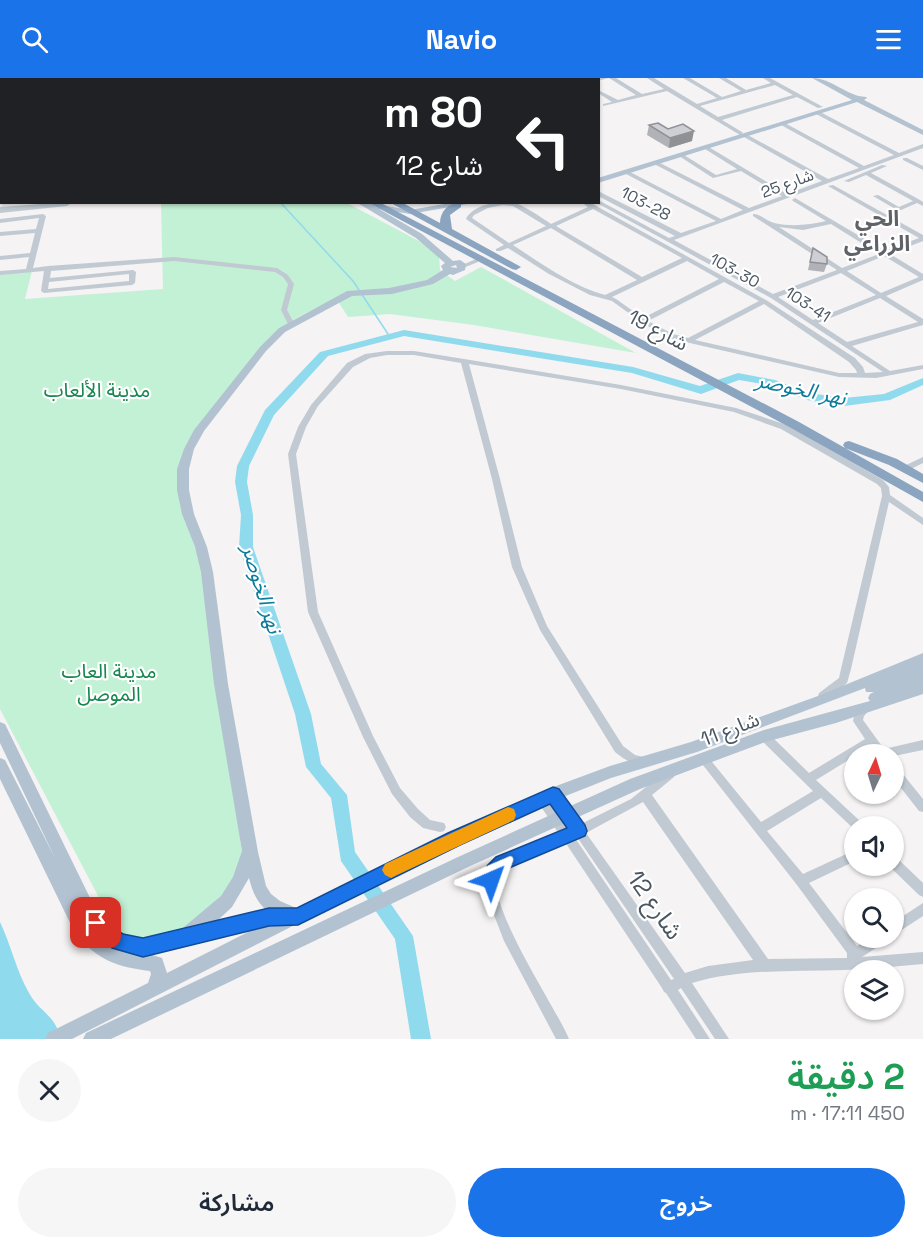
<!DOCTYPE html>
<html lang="ar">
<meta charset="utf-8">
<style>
body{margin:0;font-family:"Space Grotesk","Noto Sans Arabic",sans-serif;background:#f6f6f7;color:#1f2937;direction:rtl;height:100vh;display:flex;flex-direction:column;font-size:22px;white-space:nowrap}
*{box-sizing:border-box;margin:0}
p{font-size:20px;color:#747a83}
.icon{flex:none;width:33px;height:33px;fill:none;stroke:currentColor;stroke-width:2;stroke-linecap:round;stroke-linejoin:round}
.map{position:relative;height:961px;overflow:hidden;direction:ltr}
.sheet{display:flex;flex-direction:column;background:#fff;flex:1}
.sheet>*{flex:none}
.banner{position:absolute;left:0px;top:0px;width:600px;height:126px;box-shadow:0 2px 4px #0004;direction:rtl;background:#202124;color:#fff;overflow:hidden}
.needle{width:39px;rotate:4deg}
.buttons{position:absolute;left:844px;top:666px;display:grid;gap:12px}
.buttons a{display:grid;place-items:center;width:60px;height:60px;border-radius:50%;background:#fff;box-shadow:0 2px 4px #0004;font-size:30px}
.pin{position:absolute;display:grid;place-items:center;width:51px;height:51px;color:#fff;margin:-26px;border-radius:12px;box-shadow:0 3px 9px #0006}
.me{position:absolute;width:66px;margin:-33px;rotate:43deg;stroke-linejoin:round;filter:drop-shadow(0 0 4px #0008)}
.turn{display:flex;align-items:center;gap:21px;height:126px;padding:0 18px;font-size:27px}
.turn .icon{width:78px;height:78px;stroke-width:2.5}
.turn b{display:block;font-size:42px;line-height:51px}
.round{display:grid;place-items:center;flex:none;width:63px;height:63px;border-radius:32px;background:#f6f6f7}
.summary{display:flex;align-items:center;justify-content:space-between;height:102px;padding:0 18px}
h1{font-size:36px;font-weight:600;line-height:45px;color:#1e9e55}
.action{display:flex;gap:12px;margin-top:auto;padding:12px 18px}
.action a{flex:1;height:69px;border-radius:36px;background:#1a73e8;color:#fff;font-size:24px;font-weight:600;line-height:69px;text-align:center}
.action a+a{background:#f6f6f7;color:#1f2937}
header{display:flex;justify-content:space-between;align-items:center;height:78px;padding:0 18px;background:#1a73e8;color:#fff;font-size:27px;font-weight:600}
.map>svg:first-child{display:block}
.green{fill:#c3f1d5}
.water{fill:#90daee}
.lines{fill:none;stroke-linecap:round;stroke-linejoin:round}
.stream{stroke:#90daee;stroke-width:1.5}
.river{fill:#90daee;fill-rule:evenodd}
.minor{fill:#c1cad2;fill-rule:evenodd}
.major{fill:#b3c2d1;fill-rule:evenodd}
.highway{fill:#8ba5c1;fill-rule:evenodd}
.wall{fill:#b0b2b7}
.shaded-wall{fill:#909195}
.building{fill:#cdcfd5;stroke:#909195;stroke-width:1.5}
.route{fill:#1a73e8;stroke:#114b97;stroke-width:1.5}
.slow{fill:#f59e0b}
.labels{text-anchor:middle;stroke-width:4.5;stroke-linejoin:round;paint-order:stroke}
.far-street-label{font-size:16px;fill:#4a5661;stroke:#fff}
.street-label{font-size:20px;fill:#4a5661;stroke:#fff}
.park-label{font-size:20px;fill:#17864f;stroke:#fff}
.water-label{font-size:21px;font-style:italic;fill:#0c7c9b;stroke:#fff}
.far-district-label{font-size:22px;font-weight:bold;fill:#5f6368;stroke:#fff}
.near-street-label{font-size:24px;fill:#4a5661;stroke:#fff}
</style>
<header><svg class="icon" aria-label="menu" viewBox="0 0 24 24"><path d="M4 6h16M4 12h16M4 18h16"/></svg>Navio<svg class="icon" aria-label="search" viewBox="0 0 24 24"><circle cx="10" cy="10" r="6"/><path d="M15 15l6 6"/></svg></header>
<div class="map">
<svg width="923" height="961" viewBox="0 0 923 961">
<rect width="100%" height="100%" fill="#f5f3f3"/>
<path class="green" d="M161 125H347L417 162 439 176 440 192 455 203 481 189 636 275 474 247 390 236 348 239 336 220C313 232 288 241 269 260L199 347 188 365 182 434 204 494 242 774 237 801 192 849 161 862 134 863 117 854 0 631V196L32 193 25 221 163 211Z"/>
<path class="water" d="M0 844C11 867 16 892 29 915 40 935 54 935 61 961H0Z"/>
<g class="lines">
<path class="stream" d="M358 2 360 0
M280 124 353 203 390 259"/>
<path class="river" d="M404 252 633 289 700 308 738 295 775 302 809 315 844 320 884 316 923 300V307L890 322 844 328 807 322 768 307 739 302 701 316 632 295 404 258 328 278 274 337 249 388 247 404 253 437V469L311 636 321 686 347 717 355 774 413 858 431 961H411L395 861 341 783 331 720 306 689 295 636 239 469 241 437 235 404 237 388 265 332 320 274Z"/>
<path class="minor" d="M243 0H249L251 2H245Z
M282 0H290L288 2H279Z
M409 0H417L415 2H406Z
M425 0H431L432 2H427Z
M471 0H479L477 2H468Z
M535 0H543L541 2H532Z
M570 0H576L578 2H572Z
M599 0H608L598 3V2H596Z
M609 0H616L642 16 664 11 647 0H654L697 26 717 20 683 0H690L722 19 741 13 719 0H726L746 12 771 5 763 0H770L823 29 818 30 797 19 722 42 742 54 743 55 740 57 667 13 603 28V26L612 24 598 15V12L618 22 636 17ZM775 7 793 17 718 39 700 28Z
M816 34H820L899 75 923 66V70L674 162 773 216 837 192 753 138V136C761 136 766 143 774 145 792 149 809 147 826 143L793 123 792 122 795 120 885 173 919 160 828 108 833 107 923 157V163L890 176 923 196V202L886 218 923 241V247L852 268 890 293 923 287V291L876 300 839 299 668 260 641 244 612 223 590 217 549 196 508 170 500 173H496V171L504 167 466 141C472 127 504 120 518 126 529 131 541 139 551 146L588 129 581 124H589L766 222 855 280 863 289 865 295 883 294 771 220 595 124 600 123 669 160 675 158 598 118V113L681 155 716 143 626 96 625 95 628 93 721 141 743 132 656 87 655 86 658 84 749 130 782 118 741 93 713 100 679 78 684 77 716 97 737 91 705 71V69L707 68 787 116 822 103 744 59V57L746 56 828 101 859 90 781 47V45L783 44 864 88 894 77 816 36ZM503 127 513 128 546 148 509 165 472 140 474 137 488 130ZM593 131 682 180 642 199 556 148ZM831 146 879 176 842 190 779 149 803 152ZM551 150 637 202 605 217C572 208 542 186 513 167ZM884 178 919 199 881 215 847 193ZM687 183 719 201 643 240 616 221 612 219ZM841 195 876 217 813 242 778 219ZM724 204 759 223 688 260 673 256 648 243ZM880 220 918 244 847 264 818 245ZM764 226 849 284 856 292 857 295H839L695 262Z
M903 80H907L923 88V92L903 82Z
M882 87 887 88 871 95 920 122 923 124V128L917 125 901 132H897L873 118 878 117 899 129 913 123 866 97 849 104 844 103Z
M68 124 70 126 67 128 0 135V129Z
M43 136 46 138 33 190 48 188 174 179 277 190 288 197 294 206 287 232 294 245 290 247 288 246 281 232 288 206 283 199 275 194 174 183 51 193 50 200 133 192 136 194 135 205 132 207 44 215 41 213 44 193 0 197V193L26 191 29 179 0 182V178L30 175 35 155 0 158V154L36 151 39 140 0 145V141ZM129 196V203L48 211 49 204Z
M476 181 478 182V184L463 190 460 188Z
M387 273H414L464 281 621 307 736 330 787 347 883 402 889 409 890 417 923 440V447L889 424 851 591 847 605 827 621 823 622 819 621 818 618 819 615 839 600 841 591 882 418 881 410 877 406 781 351 734 334 621 311 469 286 500 401 522 489 547 548 623 668 635 677 648 680 649 683 648 686C635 689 625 682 615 674L540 552 512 489 492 401 461 285 414 277H387L370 280 353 289 318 328 306 349 296 376 318 534 373 658 400 710 418 731 430 742 444 745 446 749 444 753 440 754 423 750 410 739 392 716 363 659 308 534 288 376 298 349 311 327 347 285 365 276Z
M923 379V385L905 394 901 391 902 389Z
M866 626 870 627 871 630 864 638 863 642 884 671 923 662V672L894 678V676H875L870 669 858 676H855V678L816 702 861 744 862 748H855V752L821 720 767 753 803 796 855 772V783L809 805 857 868 871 860H887L885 864 862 879 923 874V886C897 888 870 891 844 892 793 894 742 890 692 905L729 961H715L681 910 678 912 710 961H696L666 915 664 914 662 910 565 764C551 770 504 785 498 796 484 824 557 931 569 961H556L504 863 487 819 485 804 490 789 499 780 559 756 538 724 537 721 538 718 542 716 546 718 569 752 571 751 549 719 548 716 549 713 553 711 557 713 581 746 631 721 666 693 670 691 674 693 675 696 674 699 652 717 768 881 847 880V875L797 807 699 682 700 679 704 677 708 679 761 744 813 713 760 661 759 658 760 655 764 654 768 655 809 695 865 661 853 643 855 633ZM643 724 753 882 708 888 685 895 586 755ZM577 759 674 901 671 902 575 760Z
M894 688 898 690 923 721V734L919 733 894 701Z
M894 780 898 781 923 805V819L919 817 890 789 889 788H894Z
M923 825V838L894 857V844Z"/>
<path class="major" d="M812 0C832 0 846 18 866 19L867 20 864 22 923 52V57L857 24 598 105V100L852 22Z
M0 56H2V60H0Z
M356 124H367L378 130V127H381L410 132 456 124H479L410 136 379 131 422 156 453 183 460 182 466 186 465 192 453 197 450 196 433 206 392 216 352 218 285 254 266 273 204 353 194 371 189 391V412L194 436 207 469 213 494 228 606 258 774 266 808 271 816 280 823 296 830 548 711 610 688 691 664 818 618 923 575V616L836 645 765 664 640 711 468 789 111 961H83L86 955 458 779 630 701 764 652 870 623 868 620 870 616 874 614H866L865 610 697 674 611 700 558 721 324 832 72 961H45L48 955 148 905 151 896 150 893C117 889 98 882 76 857L0 701V680L5 682 55 780 0 665V644L5 646 93 826 111 848 130 859 150 861 178 854 221 818 233 799 242 773 214 606 201 494 195 469 182 436 177 412V391L184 371 194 352 260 269 279 250 347 213 389 210 427 202 443 192 441 188 445 185 416 160ZM456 187 457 190 450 189ZM249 800C252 812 256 823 266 832L215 845 232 829ZM256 850 167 895 162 880 152 877Z"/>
<path class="highway" d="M30 0H38L29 2Z
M118 0H126L117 2Z
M133 0H185L187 2H131Z
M0 22H2L0 27Z
M0 48H2V52H0Z
M367 124H379L799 344 923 414V424L791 350Z
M389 124H401L440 145C440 133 449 124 461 125V129L450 137 452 151 521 189 516 192 512 191Z
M849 363 897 381 923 396V405L889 387 845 370 843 367 845 364Z"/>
</g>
<path class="wall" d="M649 47 692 63 669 70 647 57Z
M813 170 827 186 824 194 808 192Z"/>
<path class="shaded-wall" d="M694 53 692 63 669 70 670 60Z"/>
<path class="building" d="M658 45 668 51 683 46 694 53 670 60 649 47Z
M813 170 827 179V186L810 184Z"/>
<path class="route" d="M553 709 559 711 585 747 587 753 585 758 509 790 501 798 497 808 491 811 484 808 482 802 487 788 496 779 567 750 550 726 460 767 298 847 269 848 143 879 112 870 90 851 87 845 90 839 96 836 123 856 143 860 269 830H297L448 755Z"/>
<path class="slow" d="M508 729 514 731 516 737 514 742 397 797 391 800 385 797 382 792 385 786Z"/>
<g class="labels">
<g class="far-street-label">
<text transform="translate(787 105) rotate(-20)" y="6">شارع 25</text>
<text transform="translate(646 125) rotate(28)" y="6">103-28</text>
<text transform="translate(735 192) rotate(29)" y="6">103-30</text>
<text transform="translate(808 226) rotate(33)" y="6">103-41</text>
</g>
<g class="street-label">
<text transform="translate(658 252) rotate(28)" y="7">شارع 19</text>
<text transform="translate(730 651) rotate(-21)" y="7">شارع 11</text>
</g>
<g class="park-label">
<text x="97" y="319">مدينة الألعاب</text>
<text x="109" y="600">مدينة العاب<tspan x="109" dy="23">الموصل</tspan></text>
</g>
<g class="water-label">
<text transform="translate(801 311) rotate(12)" y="7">نهر الخوصر</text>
<text transform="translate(262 511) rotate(73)" y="7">نهر الخوصر</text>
</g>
<g class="far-district-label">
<text x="877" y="148">الحي<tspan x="877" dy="25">الزراعي</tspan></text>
</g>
<g class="near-street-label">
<text transform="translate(655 827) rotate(55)" y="8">شارع 12</text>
</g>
</g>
</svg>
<div class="buttons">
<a><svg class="needle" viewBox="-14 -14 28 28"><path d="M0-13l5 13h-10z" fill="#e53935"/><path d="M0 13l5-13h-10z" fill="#747a83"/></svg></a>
<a><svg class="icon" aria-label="sound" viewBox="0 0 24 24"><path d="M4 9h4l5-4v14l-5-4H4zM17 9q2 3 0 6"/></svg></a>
<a><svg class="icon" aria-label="search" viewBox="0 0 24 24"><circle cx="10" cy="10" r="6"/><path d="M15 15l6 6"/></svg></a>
<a><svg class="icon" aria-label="layers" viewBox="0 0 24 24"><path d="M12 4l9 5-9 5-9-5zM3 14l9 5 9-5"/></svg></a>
</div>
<div class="pin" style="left:96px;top:845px;background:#d93025"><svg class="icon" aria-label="arrive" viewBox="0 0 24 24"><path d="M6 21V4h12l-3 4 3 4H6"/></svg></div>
<svg class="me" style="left:491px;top:802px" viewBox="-20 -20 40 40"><path d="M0-17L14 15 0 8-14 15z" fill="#1a73e8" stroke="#fff" stroke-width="4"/></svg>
<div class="banner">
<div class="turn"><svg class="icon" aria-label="left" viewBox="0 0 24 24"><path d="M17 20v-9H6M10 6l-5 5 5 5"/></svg><div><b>80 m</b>شارع 12</div></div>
</div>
</div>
<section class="sheet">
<div class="summary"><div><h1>2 دقيقة</h1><p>450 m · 17:11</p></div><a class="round"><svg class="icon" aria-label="close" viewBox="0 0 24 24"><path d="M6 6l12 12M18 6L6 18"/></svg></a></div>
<div class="action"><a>خروج</a><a>مشاركة</a></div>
</section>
